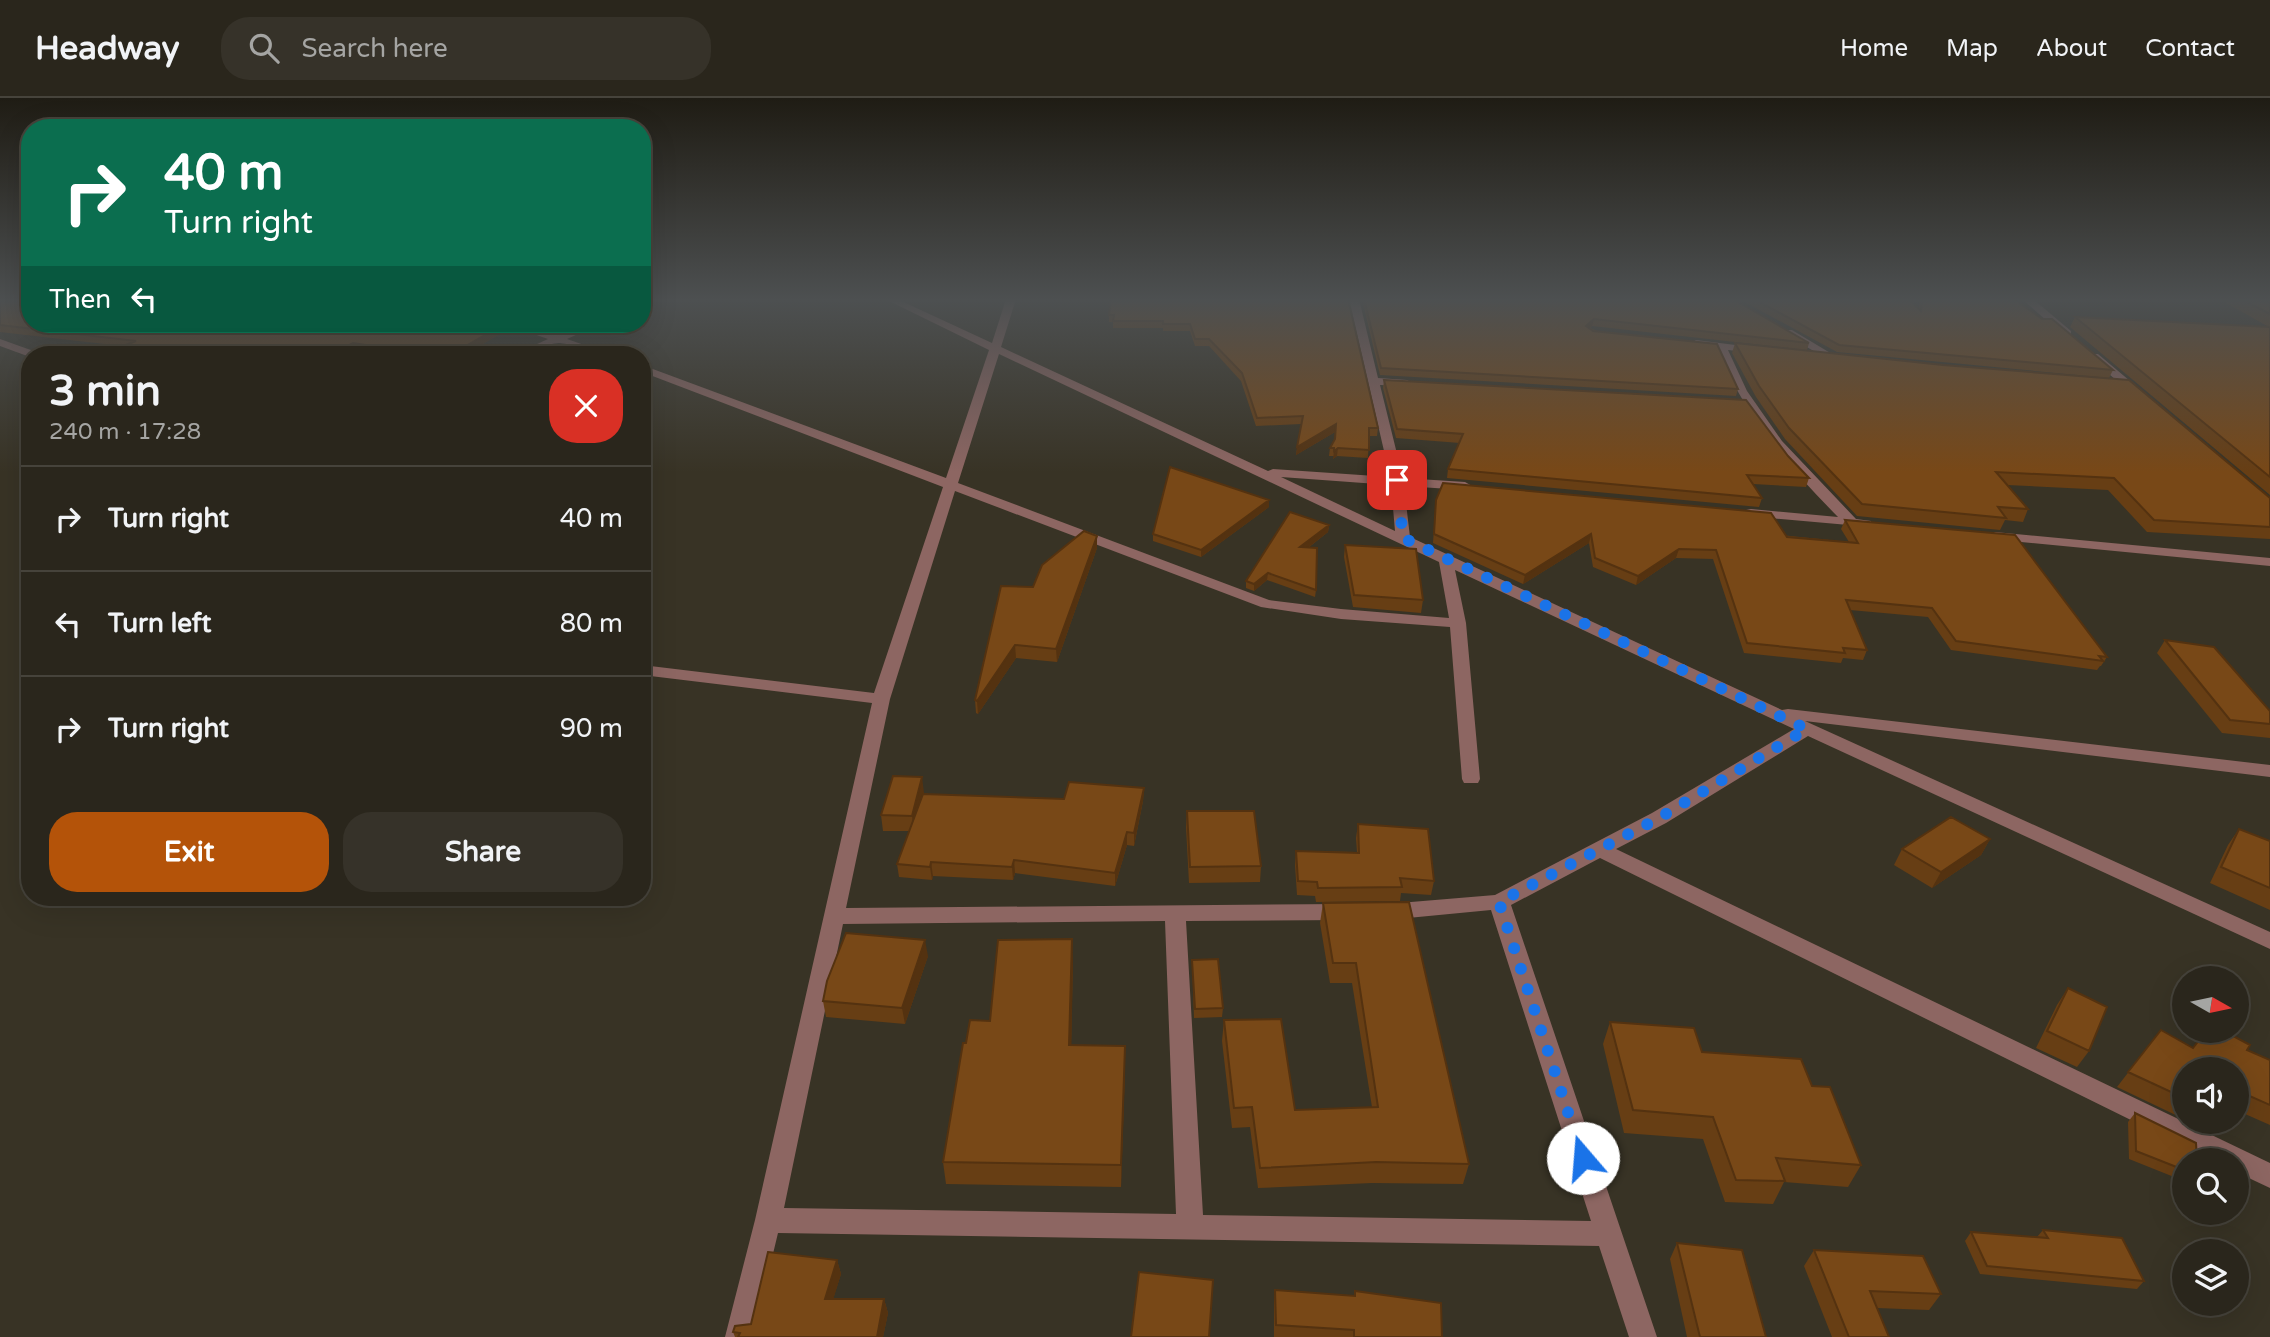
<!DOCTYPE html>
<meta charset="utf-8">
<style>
body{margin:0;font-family:"Varela Round",sans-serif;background:#363229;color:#f1f3f6;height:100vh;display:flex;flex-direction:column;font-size:26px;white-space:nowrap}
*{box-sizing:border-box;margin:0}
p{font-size:23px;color:#a5a5a3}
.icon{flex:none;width:38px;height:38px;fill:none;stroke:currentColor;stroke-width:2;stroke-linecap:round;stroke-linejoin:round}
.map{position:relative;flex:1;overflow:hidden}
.sheet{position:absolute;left:21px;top:248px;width:630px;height:560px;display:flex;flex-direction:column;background:#2a261c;border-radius:28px;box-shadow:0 7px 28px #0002,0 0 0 2px #46433b}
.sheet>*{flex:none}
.top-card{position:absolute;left:21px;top:21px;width:630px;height:214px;border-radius:28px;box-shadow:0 7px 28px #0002,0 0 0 2px #46433b;background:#0b6e4f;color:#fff;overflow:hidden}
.needle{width:46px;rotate:99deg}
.tools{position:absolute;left:2172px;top:868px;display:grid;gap:14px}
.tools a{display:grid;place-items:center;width:77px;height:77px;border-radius:50%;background:#2a261c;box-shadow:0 7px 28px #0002,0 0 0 2px #46433b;font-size:35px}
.pin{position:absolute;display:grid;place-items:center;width:60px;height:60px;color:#fff;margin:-30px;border-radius:14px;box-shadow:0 4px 10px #0006}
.me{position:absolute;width:77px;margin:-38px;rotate:342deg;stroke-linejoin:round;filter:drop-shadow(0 0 5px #0008)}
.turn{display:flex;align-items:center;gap:24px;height:147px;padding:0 28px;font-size:32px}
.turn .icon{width:91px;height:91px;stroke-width:2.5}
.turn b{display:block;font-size:49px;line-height:60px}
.then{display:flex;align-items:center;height:66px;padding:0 28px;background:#0003;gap:14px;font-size:26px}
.round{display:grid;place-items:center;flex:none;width:74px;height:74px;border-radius:28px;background:#363229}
.summary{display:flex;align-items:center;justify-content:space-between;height:119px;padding:0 28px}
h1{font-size:42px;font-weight:700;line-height:52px}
.action{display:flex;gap:14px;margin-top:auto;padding:14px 28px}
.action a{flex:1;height:80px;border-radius:28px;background:#b45309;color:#fff;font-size:28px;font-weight:700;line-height:80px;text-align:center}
.action a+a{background:#363229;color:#f1f3f6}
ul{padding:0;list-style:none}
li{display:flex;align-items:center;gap:21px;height:105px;padding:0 28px;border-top:2px solid #46433b}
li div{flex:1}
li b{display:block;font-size:26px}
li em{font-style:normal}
header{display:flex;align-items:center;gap:42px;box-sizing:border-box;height:98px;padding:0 35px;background:#2a261c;border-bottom:2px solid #46433b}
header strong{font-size:33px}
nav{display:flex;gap:38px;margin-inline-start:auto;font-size:24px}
.search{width:490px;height:63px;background:#363229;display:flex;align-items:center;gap:18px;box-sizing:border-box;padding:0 24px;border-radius:28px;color:#a5a5a3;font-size:26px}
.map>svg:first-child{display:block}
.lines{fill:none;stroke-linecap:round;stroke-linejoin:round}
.minor{fill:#8d6662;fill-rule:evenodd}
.wall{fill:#673e14}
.shaded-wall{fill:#543210}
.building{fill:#784817;stroke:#543210;stroke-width:2}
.route{stroke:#1a73e8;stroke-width:12;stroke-dasharray:0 21.6}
</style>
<header>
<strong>Headway</strong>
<div class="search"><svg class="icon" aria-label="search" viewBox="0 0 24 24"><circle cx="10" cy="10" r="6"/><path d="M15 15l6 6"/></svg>Search here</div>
<nav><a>Home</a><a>Map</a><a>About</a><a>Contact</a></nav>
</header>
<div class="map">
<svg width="2270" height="1239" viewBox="0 0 2270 1239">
<rect width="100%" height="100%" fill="#383325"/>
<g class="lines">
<path class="minor" d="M648 201H661L642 209V203Z
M885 201H897L992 245 1006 201H1016L1001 249 1268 373 1273 371 1390 379 1349 201H1359L1378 280 1407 282 1413 285 1407 288 1380 287 1403 380 1465 384 1472 388 1465 392 1404 388 1410 439 1782 612 1788 611 2270 667V679L1805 623 2270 834V851L1808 638 1666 725 1616 751 2270 1065V1090L2236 1074V1062H2212L1600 760 1511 807 1657 1239H1629L1599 1148 778 1135 753 1239H725L755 1122 872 605 642 577V567L874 595 943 389 642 274V267L946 380 989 252ZM999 256 1439 464 1449 520 1341 511 1269 502 958 385ZM1281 379 1391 387 1395 433ZM955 393 1261 509 1341 521 1450 529 1462 681 1464 685H1478L1480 681 1466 525 1455 472 1794 631 1652 715 1495 797 1387 806 1380 809 1376 814 1380 819 1387 822 1491 812 1591 1123 1203 1117 1186 823 1345 822 1352 819 1356 814 1352 809 1345 806 846 810 890 601ZM1165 823 1176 1116 784 1110 843 826Z
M2022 201H2033L2071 233V237H2063Z
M505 226C523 225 538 236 556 237 568 238 584 226 600 226L567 241 613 257C594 258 579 247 560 245 549 244 530 257 513 257L548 241Z
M1784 232H1792L1842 262 1833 264 1784 236Z
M0 241 39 255 40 257 30 259 0 248Z
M1696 242 1759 250V254L1755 255 1728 252 1747 293 1782 343 1856 421 1871 423V429L1746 418V412L1751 411 1838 419C1785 365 1747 321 1717 251L1692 247 1691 245Z
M2090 256H2098L2143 294V298H2135L2090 260Z
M1995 434 2270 460V468L1990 441 1988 438Z"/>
</g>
<path class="wall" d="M0 201 510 230 464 257H418L405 255 399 257H388L356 252 347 257H113L110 253 122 248 0 234Z
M1348 201 1378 330 1377 338H1369L1368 360 1337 358 1333 361 1334 358H1329L1330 350 1335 341V334L1296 357 1301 326 1256 328 1241 283 1209 248H1195L1190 233H1163V230H1113V224H1109V217Z
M1362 201H1733L1809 245 1807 252 1592 228 1590 230 1738 291 1736 298 1380 277Z
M1739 201H1909L1919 210V201H2014L2113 272 2109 280 1837 254Z
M2219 201H2270V397L2070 229 2075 219 2269 229Z
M1735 245 2270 400V441L2147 434 2108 392 2007 387 2028 411 2023 424 2005 422 2000 432 1857 418 1785 341 1756 299 1732 255Z
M1384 282 1788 358 1809 380 1806 389 1753 386 1762 400 1759 409 1447 380 1448 371 1460 345 1396 340 1383 290Z
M1436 402 1849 444 1841 431 1845 422 2107 559 2101 568H2100L2097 572 1951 552 1928 519 1850 512 1867 552 1863 562 1843 560 1841 565 1744 555 1713 461 1676 460 1636 487 1593 469 1589 445 1523 486 1433 445Z
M1269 409 1201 459 1153 443V436Z
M1329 427 1328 434 1308 450 1316 492 1315 499 1267 482 1254 493 1246 490V483Z
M1345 447 1423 502 1421 515 1353 509 1344 459Z
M1097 450 1057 564 1016 560 978 616 976 615 975 602 1033 489Z
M2165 542 2270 613V640L2222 635 2157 555Z
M1144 690 1143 703 1134 748 1127 747 1115 788 1015 775 1013 782 933 778 932 782 899 779 897 766 909 733H883L881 717 924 695V696L1064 701Z
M1187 713 1261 768 1260 784 1189 785 1186 729Z
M1358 726 1434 783 1431 797 1401 795 1400 803 1316 804 1315 798 1297 797 1295 767 1296 753 1357 754 1356 740Z
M2239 731 2270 743V812L2210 785 2228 747Z
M1990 741 1981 757 1932 790 1894 767 1902 751Z
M1323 805 1469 1066 1463 1086 1372 1085 1258 1090 1250 1029 1232 1030 1222 943 1224 922 1295 1012 1372 1009 1352 885H1330L1320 825Z
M928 858 905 926 826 919 823 903Z
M1192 862 1223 910 1222 919 1194 920Z
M1073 863 1071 947 1125 971 1121 1089 946 1086 943 1064 990 923Z
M2068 890 2089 953 2077 969 2036 950 2057 907Z
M1610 924 1702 954 1812 988 1861 1067 1848 1089 1784 1084 1773 1106 1725 1104 1703 1041 1624 1035 1603 946Z
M2161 932 2193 950 2247 952 2270 962V1027L2236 1012V971H2184V1021L2117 989Z
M2135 1015 2184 1062V1083L2129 1061 2128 1024Z
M2043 1132 2144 1183 2137 1191 1980 1176 1965 1143 1971 1134 2037 1139Z
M1677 1145 1766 1239H1687L1670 1161Z
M1814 1152 1941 1196 1929 1212 1877 1210 1889 1239H1832L1804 1168Z
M837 1162 841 1176 833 1201H884L888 1215 883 1239H735L733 1234 751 1226Z
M1275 1192 1354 1198 1355 1193 1442 1239H1274V1205Z"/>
<path class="shaded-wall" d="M1594 221 1592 228 1585 235 1586 228Z
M503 226H508L510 230 464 257H450Z
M353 245 356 252 347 257H342L340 252Z
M402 248 405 255 399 257H396L393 251Z
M333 252 335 257H319Z
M1336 326 1335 334 1296 357 1297 349Z
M1338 350 1337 358 1333 361 1334 353Z
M1269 402V409L1201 459V452Z
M1329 427 1328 434 1300 456V449Z
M1591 436 1589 445 1523 486 1525 477Z
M1097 438V450L1057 564 1056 551Z
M1679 451 1676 460 1636 487 1638 478Z
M1268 475 1267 482 1254 493V486Z
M1015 547 1016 560 978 616 977 603Z
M922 679 924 695 914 734 912 718Z
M1144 690 1143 703 1134 748V735Z
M1127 734V747L1115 788V775Z
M1990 741 1981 757 1932 790 1941 774Z
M1014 762 1015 775 1013 782 1012 769Z
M931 764 933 778 932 782 930 769Z
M1072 841 1073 863 1071 970 1069 947Z
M925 842 928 858 905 926 902 910Z
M1125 948V971L1121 1089V1067Z
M837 1162 841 1176 829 1215 825 1201Z
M884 1201 888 1215 883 1239H877Z"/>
<path class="building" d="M0 201H30V226H504L450 257 402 248 393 251 353 245 340 252H333L319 257H171L110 253 136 243 0 227Z
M1111 201H1348L1378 330H1369V352L1338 350 1334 353V350H1330L1335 341 1336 326 1297 349 1303 318 1257 320 1242 275 1209 241H1195L1190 226H1163V223H1113L1114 217H1109Z
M1364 201H1733L1809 245 1594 221 1586 228 1593 233 1717 246 1738 291 1381 270Z
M1754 201H1909L1921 213 1922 201H2014L2042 221H2052L2113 272 1839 247Z
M2241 201H2270V216Z
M2075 219 2270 229V379Z
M1735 245 1943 267 2129 282 2270 400V429L2154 422 2114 380 1996 374 2028 411 1998 409 2006 420 1862 406 1789 330 1759 288Z
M526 251 579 257H505L510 253Z
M1384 282 1746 302 1788 358 1809 380 1747 377 1762 400 1448 371 1463 336 1397 331Z
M1170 369 1269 402 1201 452 1153 436Z
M1443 385 1771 415 1787 439 1858 445 1845 422 2015 437 2107 559 2099 558 2103 563 1956 543 1932 510 1846 502 1867 552 1843 550 1845 555 1747 545 1716 452 1679 451 1638 478 1595 460 1591 436 1525 477 1434 436 1436 402Z
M1290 414 1329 427 1300 449 1317 450 1316 492 1268 475 1254 486 1246 483Z
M1084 433 1097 438 1056 551 1015 547 977 603 975 602 1001 488 1033 489 1042 467Z
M1345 447 1416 451 1423 502 1354 497Z
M2165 542 2214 549 2270 613V626L2230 622Z
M893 678 922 679 912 718 881 717Z
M1069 684 1144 690 1134 735 1127 734 1115 775 1014 762 1012 769 931 764 930 769 897 766 923 696 1064 701Z
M1187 713H1254L1261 768 1190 769Z
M1951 719 1990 741 1941 774 1902 751Z
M1358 726 1428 731 1434 783 1400 780 1402 789 1318 790 1317 784 1298 783 1296 753 1359 755Z
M2239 731 2270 743V790L2221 769Z
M1409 804 1469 1066 1376 1064 1260 1070 1252 1009 1234 1010 1224 922 1281 921 1295 1012 1378 1009 1356 865H1333L1323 805Z
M846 835 925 842 902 910 823 903 827 883Z
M1072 841 1069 947 1125 948 1121 1067 943 1064 963 945H966L970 922 990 923 998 842Z
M1218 861 1223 910 1195 911 1192 862Z
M2068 890 2107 909 2089 953 2047 933Z
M1610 924 1694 930 1702 954 1801 961 1812 988 1830 989 1861 1067 1776 1060 1785 1083 1736 1082 1713 1019 1633 1012Z
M2161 932 2193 950 2206 933H2224L2250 947 2247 952 2270 962V1007L2236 992V971H2184V1000L2128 974Z
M2135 1015 2196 1045 2197 1062H2184V1072L2136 1053Z
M2043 1132 2122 1140 2144 1183 1987 1168 1971 1134 2048 1140Z
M1677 1145 1742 1152 1766 1239H1700Z
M1814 1152 1923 1158 1941 1196 1870 1193 1889 1239H1849Z
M768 1154 837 1162 825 1201H884L877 1239H738L740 1235 733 1234 735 1228 751 1226Z
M1139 1174 1213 1182 1209 1239H1131Z
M1275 1192 1355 1198V1193L1441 1205 1442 1239H1354V1232L1276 1227Z"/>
<linearGradient id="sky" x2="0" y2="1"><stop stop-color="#1f1c14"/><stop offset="0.54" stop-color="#4d5051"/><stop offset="1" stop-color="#4d5051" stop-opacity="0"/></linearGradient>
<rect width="2270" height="374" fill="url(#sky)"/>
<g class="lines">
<path class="route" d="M1397 382 1403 440 1807 631 1659 720 1499 804 1583 1060"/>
</g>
</svg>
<div class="tools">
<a><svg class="needle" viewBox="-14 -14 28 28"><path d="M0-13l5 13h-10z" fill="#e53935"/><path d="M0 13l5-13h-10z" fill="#a5a5a3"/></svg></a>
<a><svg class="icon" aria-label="sound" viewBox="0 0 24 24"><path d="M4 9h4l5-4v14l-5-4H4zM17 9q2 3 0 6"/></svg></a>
<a><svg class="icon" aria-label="search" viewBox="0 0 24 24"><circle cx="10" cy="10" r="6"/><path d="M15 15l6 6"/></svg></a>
<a><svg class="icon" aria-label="layers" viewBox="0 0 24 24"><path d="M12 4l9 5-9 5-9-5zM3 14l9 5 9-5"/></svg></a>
</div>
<div class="pin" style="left:1397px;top:382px;background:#d93025"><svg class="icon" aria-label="arrive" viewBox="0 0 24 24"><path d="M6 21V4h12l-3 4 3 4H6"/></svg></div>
<svg class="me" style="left:1583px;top:1060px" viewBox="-20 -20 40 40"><circle r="19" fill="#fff"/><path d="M0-13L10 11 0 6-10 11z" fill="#1a73e8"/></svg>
<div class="top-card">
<div class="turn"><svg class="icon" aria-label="right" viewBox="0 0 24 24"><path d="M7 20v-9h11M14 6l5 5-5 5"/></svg><div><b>40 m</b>Turn right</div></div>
<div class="then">Then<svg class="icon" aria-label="left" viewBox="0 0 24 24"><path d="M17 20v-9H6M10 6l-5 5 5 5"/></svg></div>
</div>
<section class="sheet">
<div class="summary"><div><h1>3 min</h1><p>240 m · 17:28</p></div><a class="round" style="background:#d93025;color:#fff"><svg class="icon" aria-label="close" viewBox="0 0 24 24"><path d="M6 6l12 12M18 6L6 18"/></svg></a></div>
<ul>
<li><svg class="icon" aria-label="right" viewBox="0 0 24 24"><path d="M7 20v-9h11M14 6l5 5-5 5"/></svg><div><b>Turn right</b></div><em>40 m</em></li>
<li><svg class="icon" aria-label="left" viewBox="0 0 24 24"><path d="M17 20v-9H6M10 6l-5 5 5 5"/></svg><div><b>Turn left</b></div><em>80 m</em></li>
<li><svg class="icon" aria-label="right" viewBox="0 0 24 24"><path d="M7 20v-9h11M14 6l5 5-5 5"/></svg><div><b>Turn right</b></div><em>90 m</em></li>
</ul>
<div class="action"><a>Exit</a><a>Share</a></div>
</section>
</div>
